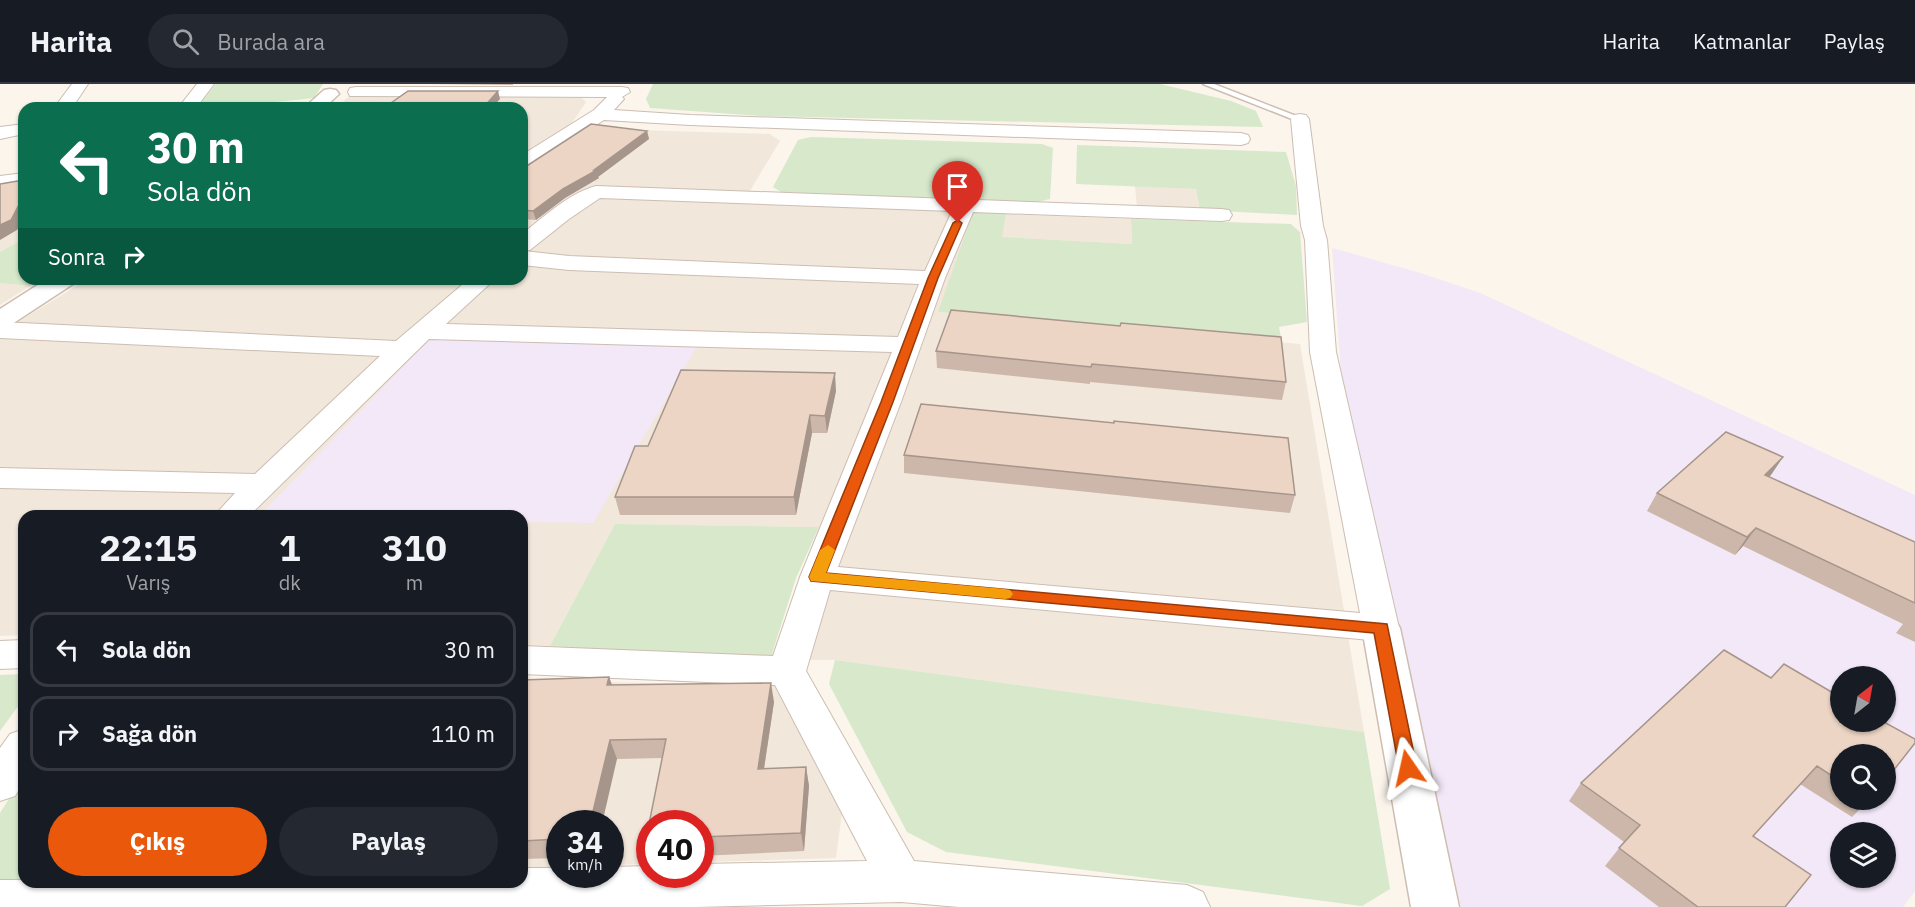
<!DOCTYPE html>
<html lang="tr">
<meta charset="utf-8">
<style>
body{margin:0;font-family:"IBM Plex Sans",sans-serif;background:#242831;color:#f1f3f6;height:100vh;display:flex;flex-direction:column;font-size:22px;white-space:nowrap}
*{box-sizing:border-box;margin:0}
p{font-size:20px;color:#9ea1a6}
.icon{flex:none;width:33px;height:33px;fill:none;stroke:currentColor;stroke-width:2;stroke-linecap:round;stroke-linejoin:round}
.map{position:relative;flex:1;overflow:hidden}
.side{position:absolute;left:18px;top:426px;width:510px;height:378px;display:flex;flex-direction:column;background:#171b24;border-radius:18px;box-shadow:0 2px 4px #0004}
.side>*{flex:none}
.hud{position:absolute;left:18px;top:18px;width:510px;height:183px;border-radius:18px;box-shadow:0 2px 4px #0004;background:#0b6e4f;color:#fff;overflow:hidden}
.needle{width:39px;rotate:31deg}
.tools{position:absolute;left:1830px;top:582px;display:grid;gap:12px}
.tools a{display:grid;place-items:center;width:66px;height:66px;border-radius:50%;background:#171b24;box-shadow:0 2px 4px #0004;font-size:30px}
.speed{position:absolute;left:546px;top:726px;display:flex;gap:12px;font-size:30px;font-weight:700;text-align:center}
.speed>*{display:grid;place-content:center;width:78px;height:78px;border-radius:50%;background:#171b24;box-shadow:0 2px 4px #0004;line-height:1}
.speed small{font-size:15px;font-weight:400}
.speed .limit{border:9px solid #d22;background:#fff;color:#111}
.pin{position:absolute;display:grid;place-items:center;width:51px;height:51px;color:#fff;margin:-62px -26px;border-radius:50% 50% 50% 0;rotate:-45deg;box-shadow:0 0 6px #0007}
.pin .icon{rotate:45deg}
.me{position:absolute;width:66px;margin:-33px;rotate:349deg;stroke-linejoin:round;filter:drop-shadow(0 0 4px #0008)}
.turn{display:flex;align-items:center;gap:21px;height:126px;padding:0 30px;font-size:27px}
.turn .icon{width:78px;height:78px;stroke-width:2.5}
.turn b{display:block;font-size:42px;line-height:51px}
.then{display:flex;align-items:center;height:57px;padding:0 30px;background:#0003;gap:12px;font-size:22px}
.eta{display:flex;justify-content:space-evenly;align-items:center;height:102px;text-align:center}
.eta b{font-size:36px;font-weight:700;line-height:42px}
.action{display:flex;gap:12px;margin-top:auto;padding:12px 30px}
.action a{flex:1;height:69px;border-radius:36px;background:#ea580c;color:#fff;font-size:24px;font-weight:700;line-height:69px;text-align:center}
.action a+a{background:#242831;color:#f1f3f6}
ul{padding:0;list-style:none}
li{display:flex;align-items:center;gap:18px;height:75px;margin:0 12px 9px;padding:0 18px;border:3px solid #363941;border-radius:18px}
li div{flex:1}
li b{display:block;font-size:22px}
li em{font-style:normal}
header{display:flex;align-items:center;gap:36px;box-sizing:border-box;height:84px;padding:0 30px;background:#171b24;border-bottom:2px solid #363941}
header strong{font-size:28px}
nav{display:flex;gap:33px;margin-inline-start:auto;font-size:21px}
.search{width:420px;height:54px;background:#242831;display:flex;align-items:center;gap:15px;box-sizing:border-box;padding:0 21px;border-radius:33px;color:#9ea1a6;font-size:22px}
.map>svg:first-child{display:block}
.residential{fill:#f2e7db}
.education{fill:#f2e8f7;fill-rule:evenodd}
.green{fill:#d7e8cb}
.lines{fill:none;stroke-linecap:round;stroke-linejoin:round}
.lane-casing{stroke:#ccbdb2;stroke-width:3}
.street-casing{stroke:#ccbdb2;stroke-width:2}
.secondary-casing{stroke:#cebdb0;stroke-width:3}
.lane{fill:#fff;fill-rule:evenodd}
.street{fill:#fff;fill-rule:evenodd}
.secondary{fill:#fff;fill-rule:evenodd}
.wall{fill:#ccb7aa}
.shaded-wall{fill:#a6958b}
.building{fill:#edd5c6;stroke:#a6958b;stroke-width:1.5}
.route{fill:#ea580c;stroke:#983908;stroke-width:1.5}
.slow{fill:#f59e0b}
</style>
<header>
<strong>Harita</strong>
<div class="search"><svg class="icon" aria-label="search" viewBox="0 0 24 24"><circle cx="10" cy="10" r="6"/><path d="M15 15l6 6"/></svg>Burada ara</div>
<nav><a>Harita</a><a>Katmanlar</a><a>Paylaş</a></nav>
</header>
<div class="map">
<svg width="1915" height="823" viewBox="0 0 1915 823">
<rect width="100%" height="100%" fill="#fbf5ec"/>
<path class="residential" d="M356 10 580 12 586 18 572 39 565 44 770 50 780 57 745 115 973 128 939 228 1300 260 1364 648 835 576H770L819 443 615 440 550 562 522 561V432H24V551L0 552V249L88 195H522V24H337L349 12Z
M1135 102 1196 105 1200 126 1137 123Z
M24 122V155L0 168V128Z
M1006 130 1131 135 1132 160 1001 153Z
M0 199 30 202 0 221Z
M522 596 774 602 843 721 836 774 701 778 700 740H650L649 780 611 781 610 740H560L559 783 522 784Z"/>
<path class="education" d="M1332 164 1417 188 1480 209 1915 411V807L1903 823H1461L1433 733 1341 289ZM1840 592H1886V638H1840ZM1840 670H1886V716H1840ZM1840 748H1886V794H1840Z
M430 255 699 259 593 439 522 438V432H259Z"/>
<path class="green" d="M216 0H323L314 14 219 24H196Z
M653 0H1160L1231 17 1256 27 1263 43 760 32 650 24 646 15Z
M811 53 1042 60 1053 64 1050 115 1037 118 781 108 773 103 798 56Z
M1077 61 1286 68 1296 102 1297 131 1200 126 1196 105 1076 100Z
M973 128 1006 130 1002 153 1132 160 1131 135 1291 140 1300 148 1307 238 1279 243 1282 259 938 228Z
M24 155V195H41L30 202 0 199V168Z
M615 440 819 443 796 494 770 576 550 562Z
M835 576 1364 648 1390 805 1362 822 946 768 907 748 829 600Z
M24 590V614L0 647V591Z
M24 691V798L0 800V729Z"/>
<g class="lines">
<g class="lane-casing">
<path id="lane" d="M1203 0H1214L1304 35 1297 37Z"/>
</g>
<g class="street-casing">
<path id="street" d="M72 0H88L72 24H54Z
M197 0H214L196 24H178Z
M356 3H622L628 4 630 8 622 13 624 15 614 26 690 31 1241 49 1248 51 1250 55 1248 59 1241 61 690 41 604 36 532 82 522 83V71L594 26 607 13 350 12 348 8 350 4Z
M1300 30 1306 31 1309 35 1323 142 1327 156 1336 268 1399 544 1394 553 1381 557 830 506 806 587 914 777 1187 801 1203 808 1210 823H959L901 818 695 823H0V796L522 798V784H560V790H610V783L650 782V790H700V780L867 777 775 601 522 590V562L773 572 800 493 892 268 429 255 249 432H214L235 409 0 404V384L255 390 380 272 0 254V238L396 257 469 195H495L446 240 898 253 919 200 569 186 522 181V150C544 133 569 109 596 102L1221 125 1229 126 1232 131 1229 136 1221 137 973 128 945 194 901 318 838 483 1360 529 1310 268 1305 156 1301 142 1291 35 1294 31ZM600 114 952 127 925 187 569 172 524 167 530 166 569 135Z
M24 40V50L0 55V43Z
M24 89V101L0 104V92Z
M24 556V584L0 585V557Z
M24 645V697L15 712 0 717V664L10 650Z"/>
</g>
<g class="secondary-casing">
<path id="secondary" d="M330 5 336 6 339 10 324 24H304L324 6Z
M47 195H76L73 200 9 242 0 244V225Z
M1381 530 1394 534 1400 544 1459 823H1411L1362 544 1368 534Z"/>
</g>
<use href="#lane" class="lane"/>
<use href="#street" class="street"/>
<use href="#secondary" class="secondary"/>
</g>
<path class="wall" d="M429 0H513V1Z
M647 47 649 55 598 93 599 94 565 114 536 136 522 135V85Z
M951 226 1286 298 1282 316 1090 298V300L937 284 936 267Z
M836 307 827 349H812L796 431H620L615 413 648 362Z
M904 371 1295 411 1290 429 904 389Z
M1783 373 1769 393 1915 458V558L1896 549 1903 540 1743 462 1735 471 1647 427 1657 409Z
M609 593 612 601 774 618 764 685 806 683 809 702 804 767 700 772V740H650V765L646 755 663 674 617 675 560 740V774L522 775V596Z
M1840 670V716H1869L1852 733 1800 700 1754 752 1785 823H1659L1605 782 1624 758 1569 717 1581 699Z"/>
<path class="shaded-wall" d="M498 7 500 15 492 24H483Z
M647 47 649 55 598 93 599 94 565 114 536 136 533 127 563 105 594 86Z
M24 111V133L17 146 0 156V141Z
M835 289 836 307 827 349 825 332Z
M810 331 812 349 796 431 794 413Z
M1783 373 1771 391 1753 409 1765 391Z
M1756 444 1743 462 1735 471 1747 453Z
M609 593 616 612 607 601Z
M771 599 774 618 761 704 758 685Z
M610 656 617 675 602 740H590Z
M806 683 809 702 804 767 801 749Z"/>
<path class="building" d="M408 7H498L483 24H384Z
M591 40 647 47 594 86H597L563 105 533 127 522 126V85Z
M24 96V111L11 136 0 141V100Z
M951 226 1120 242 1121 239 1281 253 1286 298 1092 280 1091 283 936 267Z
M681 286 835 289 825 332 810 331 794 413H615L635 362H648Z
M921 320 1114 339V337L1288 354 1295 411 904 371Z
M1726 348 1783 373 1765 391 1915 458V519L1756 444 1747 453 1657 409Z
M1724 566 1771 594 1784 580 1840 613V638H1884L1915 655V659L1886 696V670H1840V697L1817 682 1753 752 1811 791 1785 823H1698L1619 764 1640 741 1581 699Z
M609 593 607 601 771 599 758 685 806 683 801 749 700 753V740H650V755H646L666 655 610 656 590 740H560V755L522 757V596Z"/>
<path class="route" d="M958 136 962 139 938 194 893 318 826 489 1387 540 1417 684 1414 689 1408 691 1402 689 1399 684 1374 549 811 497 809 493 881 318 928 194 953 139Z"/>
<path class="slow" d="M828 461 835 466 826 489 1005 505 1010 506 1013 510 1010 514 1005 515 811 497 809 493 820 466Z"/>
</svg>
<div class="tools">
<a><svg class="needle" viewBox="-14 -14 28 28"><path d="M0-13l5 13h-10z" fill="#e53935"/><path d="M0 13l5-13h-10z" fill="#9ea1a6"/></svg></a>
<a><svg class="icon" aria-label="search" viewBox="0 0 24 24"><circle cx="10" cy="10" r="6"/><path d="M15 15l6 6"/></svg></a>
<a><svg class="icon" aria-label="layers" viewBox="0 0 24 24"><path d="M12 4l9 5-9 5-9-5zM3 14l9 5 9-5"/></svg></a>
</div>
<div class="speed"><div>34<small>km/h</small></div><div class="limit">40</div></div>
<div class="pin" style="left:958px;top:139px;background:#d93025"><svg class="icon" aria-label="arrive" viewBox="0 0 24 24"><path d="M6 21V4h12l-3 4 3 4H6"/></svg></div>
<svg class="me" style="left:1408px;top:684px" viewBox="-20 -20 40 40"><path d="M0-17L14 15 0 8-14 15z" fill="#ea580c" stroke="#fff" stroke-width="4"/></svg>
<div class="hud">
<div class="turn"><svg class="icon" aria-label="left" viewBox="0 0 24 24"><path d="M17 20v-9H6M10 6l-5 5 5 5"/></svg><div><b>30 m</b>Sola dön</div></div>
<div class="then">Sonra<svg class="icon" aria-label="right" viewBox="0 0 24 24"><path d="M7 20v-9h11M14 6l5 5-5 5"/></svg></div>
</div>
<section class="side">
<div class="eta">
<div><b>22:15</b><p>Varış</p></div>
<div><b>1</b><p>dk</p></div>
<div><b>310</b><p>m</p></div>
</div>
<ul>
<li><svg class="icon" aria-label="left" viewBox="0 0 24 24"><path d="M17 20v-9H6M10 6l-5 5 5 5"/></svg><div><b>Sola dön</b></div><em>30 m</em></li>
<li><svg class="icon" aria-label="right" viewBox="0 0 24 24"><path d="M7 20v-9h11M14 6l5 5-5 5"/></svg><div><b>Sağa dön</b></div><em>110 m</em></li>
</ul>
<div class="action"><a>Çıkış</a><a>Paylaş</a></div>
</section>
</div>
